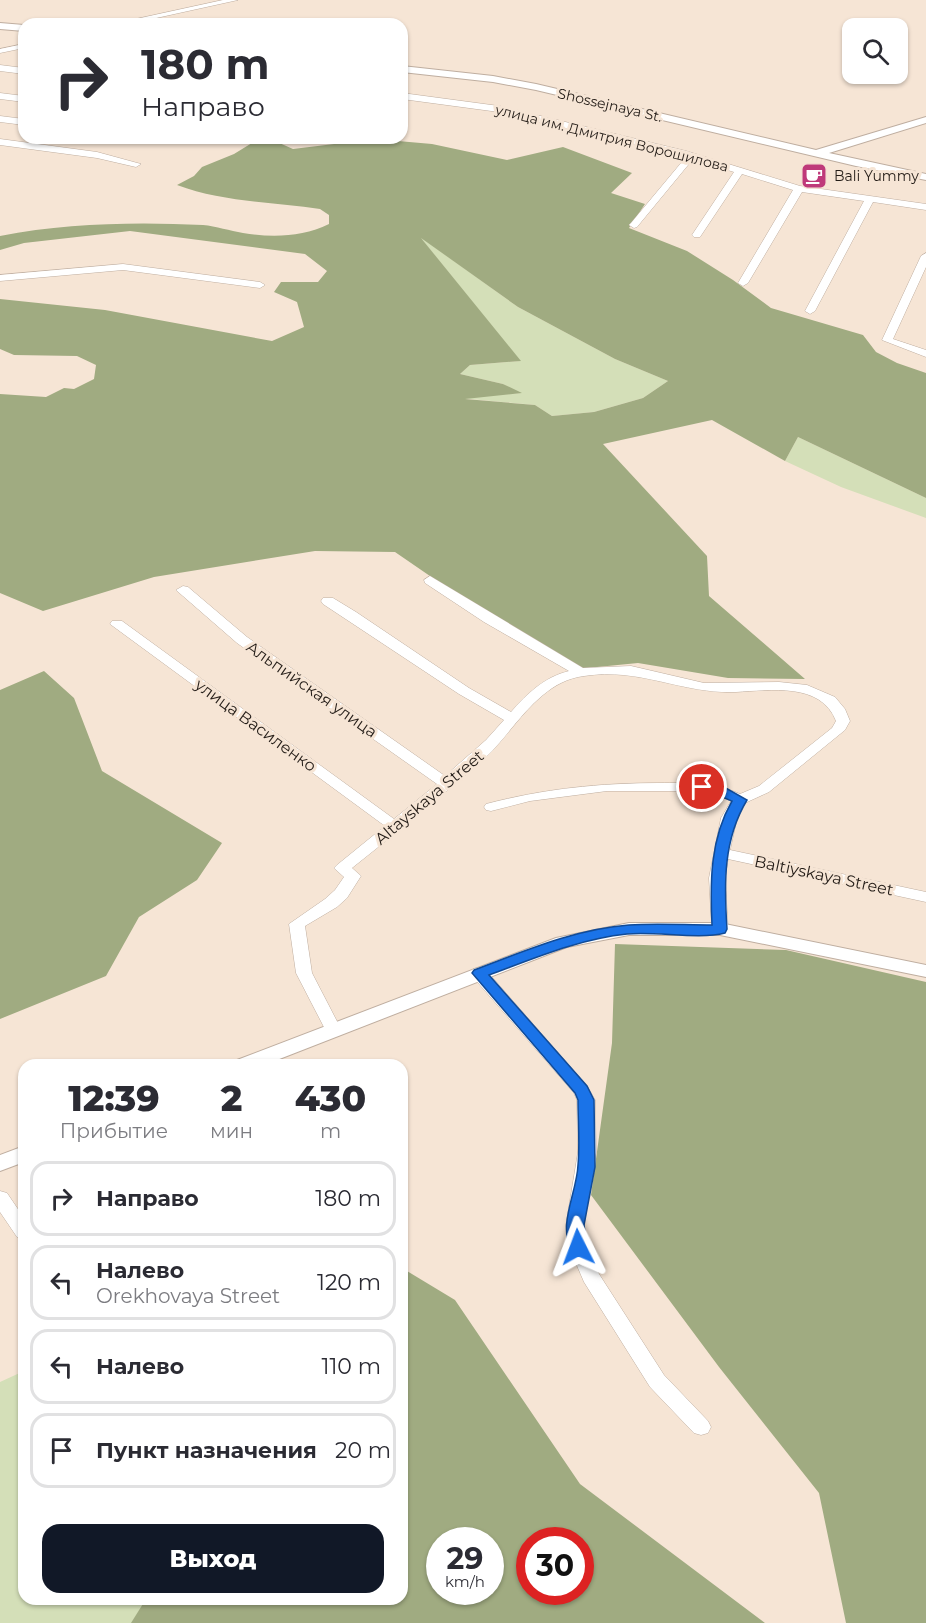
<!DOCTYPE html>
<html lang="ru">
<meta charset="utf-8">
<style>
body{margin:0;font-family:Montserrat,sans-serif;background:#f7f7f7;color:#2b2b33;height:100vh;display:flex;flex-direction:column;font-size:22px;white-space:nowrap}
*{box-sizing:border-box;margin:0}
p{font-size:20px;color:#7c7c81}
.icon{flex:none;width:33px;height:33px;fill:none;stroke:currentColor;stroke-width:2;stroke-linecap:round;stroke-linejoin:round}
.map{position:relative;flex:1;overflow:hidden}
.side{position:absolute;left:18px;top:1059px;width:390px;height:546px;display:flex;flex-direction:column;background:#fff;border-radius:18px;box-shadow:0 2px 4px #0004}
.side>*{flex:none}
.banner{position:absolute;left:18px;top:18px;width:390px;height:126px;border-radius:18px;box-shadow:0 2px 4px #0004;background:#fff;color:#2b2b33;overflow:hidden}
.controls{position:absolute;left:842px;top:18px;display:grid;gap:12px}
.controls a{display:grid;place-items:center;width:66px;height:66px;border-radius:12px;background:#fff;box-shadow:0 2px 4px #0004;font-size:30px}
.speed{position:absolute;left:426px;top:1527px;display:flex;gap:12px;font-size:30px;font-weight:700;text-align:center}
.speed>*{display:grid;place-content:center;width:78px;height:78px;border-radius:50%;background:#fff;box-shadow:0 2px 4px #0004;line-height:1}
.speed small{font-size:15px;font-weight:400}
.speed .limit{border:9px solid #d22;background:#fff;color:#111}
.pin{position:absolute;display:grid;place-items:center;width:51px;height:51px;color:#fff;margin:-26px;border:3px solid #fff;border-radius:50%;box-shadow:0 2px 6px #0007}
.me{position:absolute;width:66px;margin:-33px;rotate:357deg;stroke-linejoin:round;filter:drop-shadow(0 0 4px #0008)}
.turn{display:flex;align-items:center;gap:21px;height:126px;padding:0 24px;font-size:27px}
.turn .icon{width:78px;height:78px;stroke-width:2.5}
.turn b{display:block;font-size:42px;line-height:51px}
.eta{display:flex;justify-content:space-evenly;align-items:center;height:102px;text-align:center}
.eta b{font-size:36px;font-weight:800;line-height:42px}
.cta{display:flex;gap:12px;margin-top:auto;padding:12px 24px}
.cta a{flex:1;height:69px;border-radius:18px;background:#111827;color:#fff;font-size:24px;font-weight:800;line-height:69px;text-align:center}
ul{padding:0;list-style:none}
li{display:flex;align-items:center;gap:18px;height:75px;margin:0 12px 9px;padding:0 12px;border:3px solid #e1e1e2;border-radius:18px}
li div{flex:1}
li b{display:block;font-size:22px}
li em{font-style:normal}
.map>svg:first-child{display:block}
.green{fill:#d4dfb8}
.forest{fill:#a0ab81;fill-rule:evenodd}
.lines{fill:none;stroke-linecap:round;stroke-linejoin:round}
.minor-casing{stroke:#bfaea0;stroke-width:1}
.tertiary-casing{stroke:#bfaea0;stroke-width:2}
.minor{fill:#fff;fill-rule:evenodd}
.tertiary{fill:#fff;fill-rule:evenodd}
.route{fill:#1a73e8;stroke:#114b97;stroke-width:1.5}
.labels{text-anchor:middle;stroke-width:6;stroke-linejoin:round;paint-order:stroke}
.far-street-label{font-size:14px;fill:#231c17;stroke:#f6e5d5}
.far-poi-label{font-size:14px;fill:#231c17;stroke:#f6e5d5;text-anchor:start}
.street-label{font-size:16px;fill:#231c17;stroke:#f6e5d5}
</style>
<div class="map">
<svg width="926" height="1623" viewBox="0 0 926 1623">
<rect width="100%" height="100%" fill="#f6e5d5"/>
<path class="green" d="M419 236 518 307 615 359 668 381 643 398 594 412 552 416 535 405 460 398 520 393 503 384 460 374 470 365 520 361Z
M798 437 926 498V518L841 487 785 461Z
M24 1371V1599H157L142 1623H0V1382Z"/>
<path class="forest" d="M260 138H268L293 149 375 139 432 144 507 160 563 147 632 173 611 193 645 204 629 228 687 251 733 280 771 308 863 335 876 352 897 363 926 373V498L798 437 785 461 712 420 603 444 707 556 709 596 805 679 728 678 638 663 567 670 395 552 315 551 154 577 43 611 0 593V394L46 397 64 388 74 389 94 379 96 365 77 356 14 355 0 349V299L105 310 272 341 304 327 297 302 274 292 281 282H318L327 271 305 254 130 231 24 243 0 250V236C67 223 135 222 203 225 216 226 230 231 243 233 273 238 302 237 329 224V215L320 209C273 202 222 202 177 185L194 176 202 167 234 154ZM421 238 518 307 615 359 668 381 643 398 594 412 552 416 535 405 465 399 522 393 503 384 460 374 470 365 521 361Z
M44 671 74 698 102 771 222 843 197 880 139 917 106 976 0 1019V690Z
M615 944 786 950 926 982V1623H846L819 1493 719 1367 591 1195 612 1043Z
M402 1268 455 1300 580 1484 765 1623H131L146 1599H402ZM490 1540V1592H440V1540ZM580 1540V1592H530V1540Z"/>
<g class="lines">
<g class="minor-casing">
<path id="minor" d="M223 0H238L129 24H113Z
M24 44V48L0 53V49Z
M0 65 24 68V74L0 71Z
M0 93 24 96V102L0 99Z
M402 93 499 106 686 151 800 186 926 204V210L873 202 815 311 810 314 805 311 864 201 802 192 748 283 743 286 738 283 793 190 742 174 700 237H694L692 235 734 172 693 159 637 227 634 228 629 225 631 223 686 157 499 112 402 99Z
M0 116 24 119V125L0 122Z
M147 138H164L159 141Z
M0 139 97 152 141 164 136 167 97 158 0 145Z
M926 253V267L893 339 926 350V357L882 340 921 256Z
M123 264 260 282 265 285 260 288 123 270 0 281V275Z
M430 576 583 668 631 666 704 683 779 682 807 685 835 697 845 709 850 721 845 730 769 792 745 803 737 818 730 850 926 892V902L728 859 725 878 728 929 720 934 712 929 709 878 721 818 731 801 715 794 702 791H607L530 801 491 811 486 810 484 807 486 804C543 789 600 783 659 783 688 783 713 782 740 794L759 786 832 728 836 721C821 682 770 690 736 692 681 694 640 667 584 676 568 678 555 685 543 695 521 713 506 738 485 758 442 796 397 832 352 868L361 876 347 898 337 907 305 926 312 973 341 1029 339 1033H327L296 973 289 924 325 899 335 890 344 877 334 868 337 865 385 826 110 624 112 621H122L394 819 437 784 237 643 176 590 183 586 188 587 247 637 445 776 486 740 504 720 459 694 323 604 321 601 323 598H333L356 612 469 688 511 712C527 694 544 677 569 671L484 622 425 583 424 580Z
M479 968 485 969 587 1086 595 1100 596 1152 584 1225 587 1247 599 1274 664 1375 708 1421 711 1427 708 1433 701 1435 694 1433 650 1387 584 1282 569 1247 566 1225 578 1152 577 1100 574 1093 473 977 471 973 473 969Z
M0 1191 7 1193 24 1218V1239L17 1237 0 1212Z"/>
</g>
<g class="tertiary-casing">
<path id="tertiary" d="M0 23 24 25V31L0 29Z
M402 66 493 76 536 84 816 150 926 117V123L829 153 926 174V180L856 166 536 90 493 82 402 72Z
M629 923H720L926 965V977L720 935H629L567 947 264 1065H234L237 1060 556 938Z
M24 1146V1162L0 1171V1155Z"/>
</g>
<use href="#minor" class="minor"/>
<use href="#tertiary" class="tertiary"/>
</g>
<path class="route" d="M702 783 724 787 747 800C723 840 724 884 727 929L725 933C698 940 657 931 627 934 579 939 535 958 489 975L587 1086 594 1100 595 1167 584 1225 587 1247 584 1252 578 1254 572 1252C557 1225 577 1193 578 1165 580 1144 578 1121 578 1100L575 1093 472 973 474 970C525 951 575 929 629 925 656 923 685 925 712 925 710 882 710 839 732 801L715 794 697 790 695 787Z"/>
<defs>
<g id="cafe-square" transform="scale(1.35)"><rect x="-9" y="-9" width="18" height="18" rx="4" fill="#bf397a" stroke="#f6e5d5"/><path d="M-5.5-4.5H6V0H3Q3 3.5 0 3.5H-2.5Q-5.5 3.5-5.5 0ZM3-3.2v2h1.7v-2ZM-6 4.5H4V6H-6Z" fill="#fff"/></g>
</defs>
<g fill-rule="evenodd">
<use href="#cafe-square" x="814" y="176"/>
</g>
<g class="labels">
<g class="far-street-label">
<text transform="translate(610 105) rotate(13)" y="5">Shossejnaya St.</text>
<text transform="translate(612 138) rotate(14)" y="5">улица им. Дмитрия Ворошилова</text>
</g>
<g class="far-poi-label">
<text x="834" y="181">Bali Yummy</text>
</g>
<g class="street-label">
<text transform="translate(312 689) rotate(35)" y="6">Альпийская улица</text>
<text transform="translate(256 725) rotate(36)" y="6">улица Василенко</text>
<text transform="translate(429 797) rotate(-40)" y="6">Altayskaya Street</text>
<text transform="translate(824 875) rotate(12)" y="6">Baltiyskaya Street</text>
</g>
</g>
</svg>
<div class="controls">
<a><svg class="icon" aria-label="search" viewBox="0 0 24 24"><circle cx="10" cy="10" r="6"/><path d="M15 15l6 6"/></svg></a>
</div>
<div class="speed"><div>29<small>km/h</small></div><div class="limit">30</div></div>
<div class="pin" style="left:702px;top:787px;background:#d93025"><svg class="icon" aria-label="arrive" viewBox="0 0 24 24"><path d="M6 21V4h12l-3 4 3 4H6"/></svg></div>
<svg class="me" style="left:578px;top:1247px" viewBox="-20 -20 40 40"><path d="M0-17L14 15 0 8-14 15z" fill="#1a73e8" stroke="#fff" stroke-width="4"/></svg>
<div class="banner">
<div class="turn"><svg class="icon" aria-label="right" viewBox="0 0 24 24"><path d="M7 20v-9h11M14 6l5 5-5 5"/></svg><div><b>180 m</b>Направо</div></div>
</div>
<section class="side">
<div class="eta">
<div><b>12:39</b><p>Прибытие</p></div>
<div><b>2</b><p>мин</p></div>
<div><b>430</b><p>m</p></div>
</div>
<ul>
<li><svg class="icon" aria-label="right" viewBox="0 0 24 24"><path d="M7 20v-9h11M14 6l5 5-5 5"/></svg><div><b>Направо</b></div><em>180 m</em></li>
<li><svg class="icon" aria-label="left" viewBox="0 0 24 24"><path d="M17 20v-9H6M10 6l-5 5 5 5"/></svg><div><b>Налево</b><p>Orekhovaya Street</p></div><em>120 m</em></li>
<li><svg class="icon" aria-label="left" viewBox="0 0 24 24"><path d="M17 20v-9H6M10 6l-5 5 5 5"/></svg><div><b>Налево</b></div><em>110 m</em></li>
<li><svg class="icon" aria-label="arrive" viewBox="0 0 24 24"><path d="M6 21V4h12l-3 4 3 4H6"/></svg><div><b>Пункт назначения</b></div><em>20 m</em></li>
</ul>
<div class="cta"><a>Выход</a></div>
</section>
</div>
